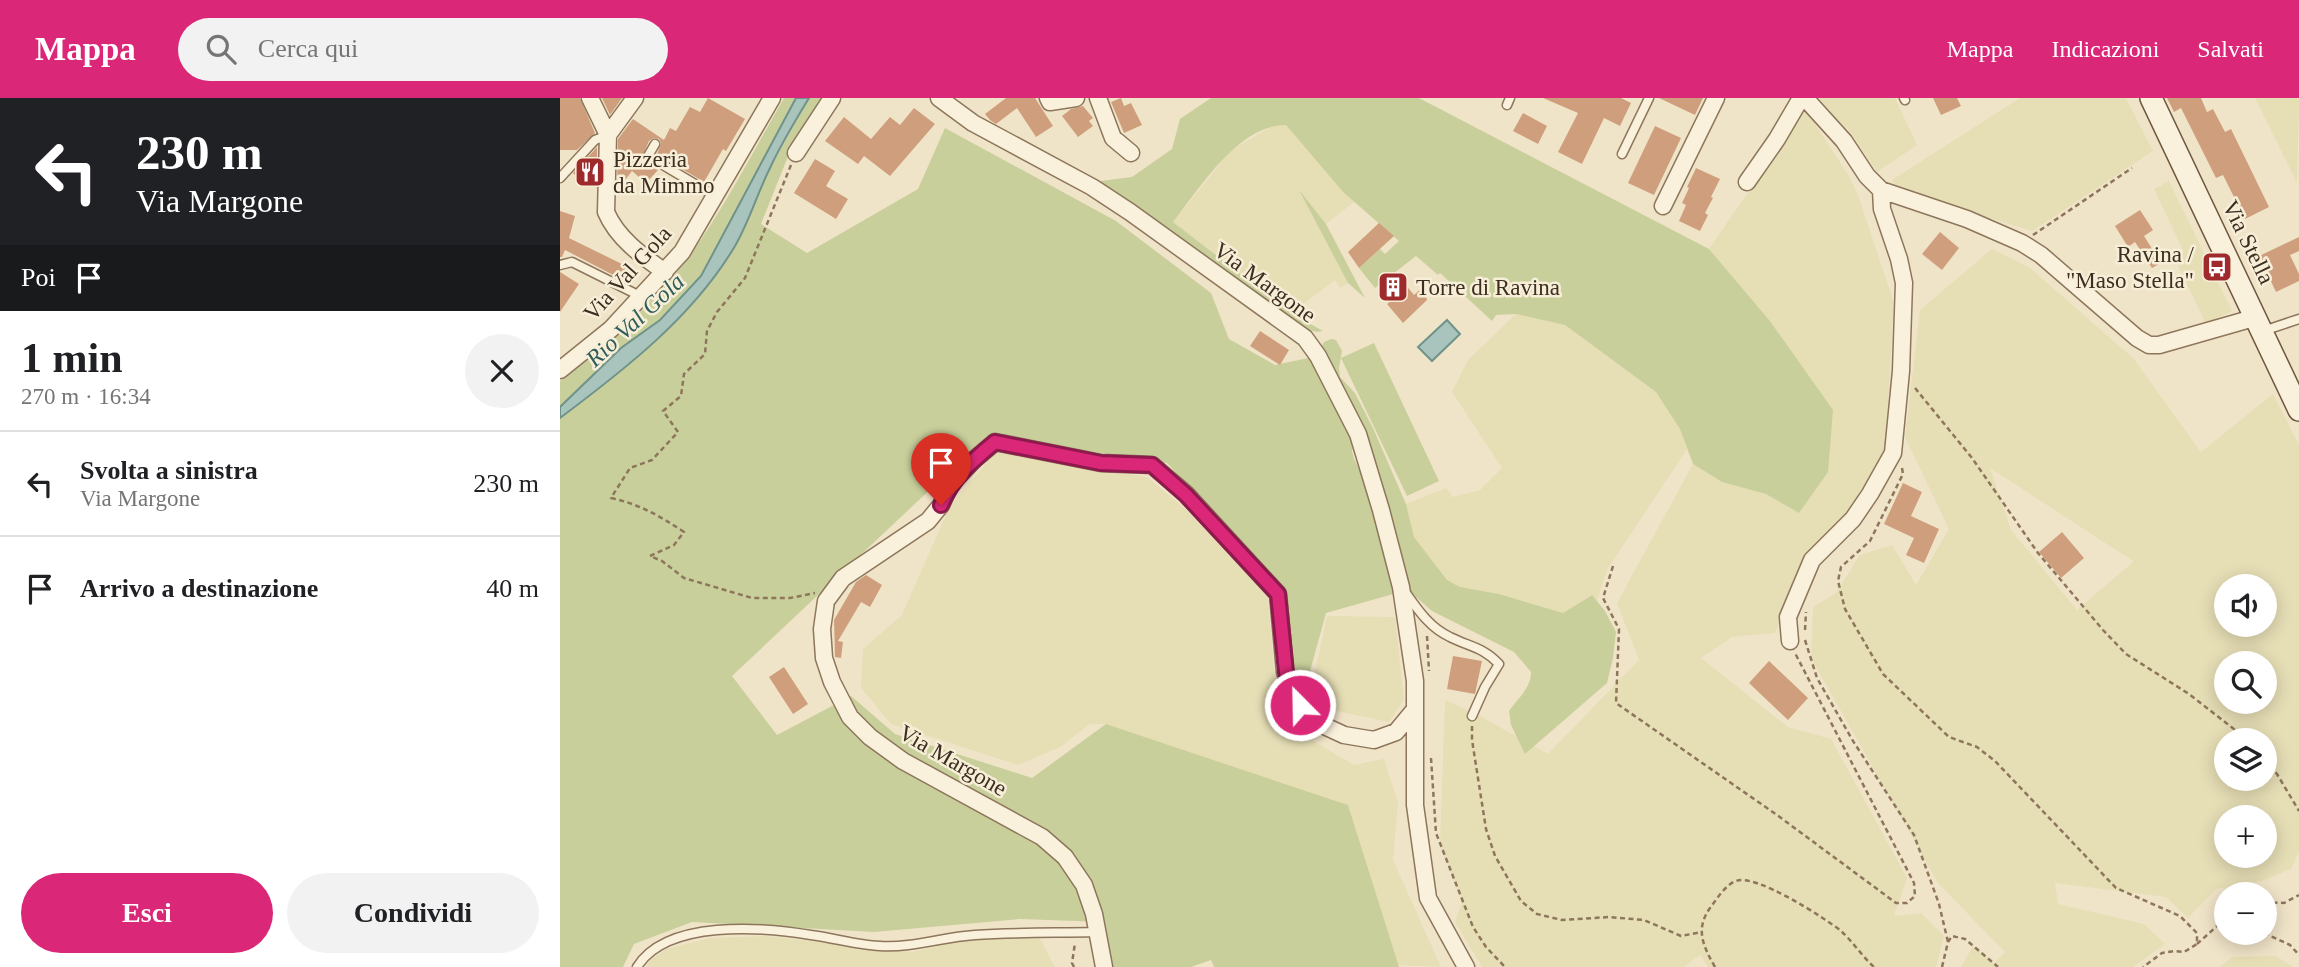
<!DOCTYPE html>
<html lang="it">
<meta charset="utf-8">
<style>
body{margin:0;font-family:Georgia,serif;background:#f2f2f2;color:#202124;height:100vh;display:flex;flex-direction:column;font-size:26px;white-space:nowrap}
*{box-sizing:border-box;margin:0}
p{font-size:23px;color:#757577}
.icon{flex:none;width:38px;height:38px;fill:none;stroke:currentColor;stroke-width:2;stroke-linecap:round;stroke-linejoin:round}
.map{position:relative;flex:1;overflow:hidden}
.details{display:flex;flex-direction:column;background:#fff;width:560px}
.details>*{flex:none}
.hud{background:#202124;color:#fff;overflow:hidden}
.tools{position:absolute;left:1654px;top:476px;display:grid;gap:14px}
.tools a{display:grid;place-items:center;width:63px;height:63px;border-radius:50%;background:#fff;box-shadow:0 4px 18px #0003;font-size:35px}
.pin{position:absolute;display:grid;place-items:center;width:60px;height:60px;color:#fff;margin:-72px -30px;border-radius:50% 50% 50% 0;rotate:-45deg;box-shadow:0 0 7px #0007}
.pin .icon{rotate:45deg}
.me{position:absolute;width:77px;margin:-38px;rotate:337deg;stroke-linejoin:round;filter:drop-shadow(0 0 5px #0008)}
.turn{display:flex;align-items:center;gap:24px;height:147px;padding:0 21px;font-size:32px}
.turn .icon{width:91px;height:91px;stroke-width:2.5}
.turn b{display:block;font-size:49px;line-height:60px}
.then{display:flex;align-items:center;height:66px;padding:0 21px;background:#0003;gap:14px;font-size:26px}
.round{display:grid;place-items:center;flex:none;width:74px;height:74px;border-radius:37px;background:#f2f2f2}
.summary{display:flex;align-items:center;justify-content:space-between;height:119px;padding:0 21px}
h1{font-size:42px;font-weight:700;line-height:52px}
.primary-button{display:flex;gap:14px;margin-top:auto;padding:14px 21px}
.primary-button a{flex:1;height:80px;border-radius:42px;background:#db2777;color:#fff;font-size:28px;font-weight:700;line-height:80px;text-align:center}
.primary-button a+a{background:#f2f2f2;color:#202124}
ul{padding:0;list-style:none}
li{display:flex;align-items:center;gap:21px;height:105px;padding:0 21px;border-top:2px solid #e0e0e0}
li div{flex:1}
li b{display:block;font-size:26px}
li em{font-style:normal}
header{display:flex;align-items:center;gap:42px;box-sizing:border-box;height:98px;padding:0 35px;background:#db2777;color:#fff}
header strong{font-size:33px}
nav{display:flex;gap:38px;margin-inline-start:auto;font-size:24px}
.search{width:490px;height:63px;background:#f2f2f2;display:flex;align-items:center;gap:18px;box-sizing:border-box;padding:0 24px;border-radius:38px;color:#757577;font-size:26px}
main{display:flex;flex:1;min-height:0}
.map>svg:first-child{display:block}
.farmland{fill:#e6deb5;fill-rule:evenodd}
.green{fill:#c9cf9b}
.water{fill:#a9c4bc;stroke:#6f938a;stroke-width:2}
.building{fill:#cf9f7d}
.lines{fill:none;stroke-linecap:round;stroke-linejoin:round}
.lane-casing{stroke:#8d765c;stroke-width:11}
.street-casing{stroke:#8d765c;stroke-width:19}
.secondary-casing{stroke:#6f573f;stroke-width:24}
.path{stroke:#8d765c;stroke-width:2.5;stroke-dasharray:5 3.5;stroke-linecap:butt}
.lane{stroke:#faf1dc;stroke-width:8}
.street{stroke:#faf1dc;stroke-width:16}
.secondary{stroke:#faf1dc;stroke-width:21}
.route-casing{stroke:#8e194d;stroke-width:18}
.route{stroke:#db2777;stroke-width:12}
.labels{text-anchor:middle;stroke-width:5;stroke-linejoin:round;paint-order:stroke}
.poi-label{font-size:23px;fill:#3d2e20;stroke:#f7eed8;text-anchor:start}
.street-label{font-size:23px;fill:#3d2e20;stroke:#f7eed8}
.water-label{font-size:24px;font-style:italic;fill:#2f5d5a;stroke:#f7eed8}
</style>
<header>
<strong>Mappa</strong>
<div class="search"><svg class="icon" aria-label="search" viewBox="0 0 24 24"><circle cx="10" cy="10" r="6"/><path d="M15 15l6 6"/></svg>Cerca qui</div>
<nav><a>Mappa</a><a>Indicazioni</a><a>Salvati</a></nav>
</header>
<main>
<section class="details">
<div class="hud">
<div class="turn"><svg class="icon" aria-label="left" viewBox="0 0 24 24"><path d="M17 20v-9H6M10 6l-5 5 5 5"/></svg><div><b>230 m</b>Via Margone</div></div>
<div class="then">Poi<svg class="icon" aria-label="arrive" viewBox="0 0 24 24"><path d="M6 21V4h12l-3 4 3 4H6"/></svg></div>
</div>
<div class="summary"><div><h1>1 min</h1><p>270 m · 16:34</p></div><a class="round"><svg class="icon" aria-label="close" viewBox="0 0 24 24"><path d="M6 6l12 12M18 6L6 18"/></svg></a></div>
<ul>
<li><svg class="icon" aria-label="left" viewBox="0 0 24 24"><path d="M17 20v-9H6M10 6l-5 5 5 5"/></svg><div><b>Svolta a sinistra</b><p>Via Margone</p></div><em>230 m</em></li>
<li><svg class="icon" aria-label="arrive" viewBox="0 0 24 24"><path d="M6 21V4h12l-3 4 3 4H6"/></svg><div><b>Arrivo a destinazione</b></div><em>40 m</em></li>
</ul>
<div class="primary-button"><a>Esci</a><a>Condividi</a></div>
</section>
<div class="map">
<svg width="1739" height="869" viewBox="0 0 1739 869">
<rect width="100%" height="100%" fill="#f0e4c8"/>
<path class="farmland" d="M1253 0H1335L1357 47 1317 74 1290 33Z
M1460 0H1566L1593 53 1472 133 1337 92 1332 82Z
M1695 0H1739L1737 85Z
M1245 11 1289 78 1299 100 1334 205 1325 350 1288 415 1251 451 1215 535 1172 539 1141 560 1228 629 1271 641 1347 780 1334 818 1361 815 1384 838 1376 869H1148L1140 857 1124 869H922L895 824 902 804 880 748 885 602 916 616 988 656 1079 562 1057 505 1133 366 1162 384 1207 396 1239 415 1273 312 1210 223 1149 151Z
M714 27H726L783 94 794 104 766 126 742 97 788 185 780 190 775 182 731 215 613 124 671 52Z
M1609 83 1672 213 1646 226 1614 159 1624 154 1594 91Z
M1432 151 1470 170 1573 260 1641 354 1713 296 1739 347V753L1731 771 1702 783 1656 791 1628 820 1606 799 1495 785 1498 806 1584 826 1605 846 1573 869H1401L1413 848 1434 865 1445 854 1378 785 1251 560 1253 509 1276 495 1300 457 1332 447 1356 487 1389 431 1345 339 1360 212ZM1430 370 1573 463V464L1517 512 1451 432ZM1666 488H1704V527H1666ZM1666 565H1704V604H1666ZM1666 642H1704V681H1666ZM1666 719H1704V758H1666Z
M956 216 1005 227 1096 294 1120 331 1127 351 1047 472 1037 503 1031 497 1003 515 939 496 900 489 887 482 854 439 846 406 886 390 893 399 920 392 942 370 892 294 908 262Z
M436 353 587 379 658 438 708 500 717 607 741 636 794 667 824 661 838 705 833 762 881 869 837 867 788 707 546 626H530L500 649 458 667 331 626 301 590 303 551 342 517 389 410Z
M767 518 835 519 844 601 829 624 748 607Z
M205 838 353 854 401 842 479 839 495 869H86L88 864 106 851 150 840Z
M1716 858 1733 869H1660L1672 859Z"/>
<path class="green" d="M224 0H236L141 178 100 222 61 250 0 309V283C46 247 96 204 131 156 166 107 194 52 224 0Z
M249 0H261L231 51 201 126 247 155 358 91 385 30 556 123 651 195 669 241 715 267 753 259 794 338 792 353 794 361 814 400 837 495 766 515 744 595 737 590 730 574 722 488 607 365 427 338 172 578 217 637 291 598 335 636 472 680 546 626 788 707 839 869H654L651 862 631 869H552L543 824 460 821 314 834 132 824 74 846 63 869H0V320L92 247 141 193 174 150 210 70Z
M651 0H859L1149 151 1210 223 1273 312 1268 374 1239 415 1206 396 1162 384 1133 366 1120 331 1096 294 1005 227 956 216 936 217 932 223 880 175 878 177 856 158 815 190 799 170 820 151 825 156 839 143 783 94 726 27C678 27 640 90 613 124L731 215 763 233 757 234 743 230 533 84 572 79 612 51 620 21Z
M739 92 766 126 805 200 788 185Z
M771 241 776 242 782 253 779 270 780 279 795 295 813 330 846 406 854 439 887 482 900 489 939 496 1003 515 1032 497 1045 513 1056 534 1053 560 1047 585 965 656 951 627 949 613C958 600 971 590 971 574L954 554 872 513 848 492 760 251 764 244Z
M814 245 879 383 847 398 781 260Z"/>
<path class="water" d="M236 0H249C235 23 221 46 210 70 197 96 189 124 175 148 133 219 64 272 0 320V309L61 250 100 222 141 178Z
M887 222 900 236 872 263 858 249Z"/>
<path class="building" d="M0 0H20L35 35 17 52H0Z
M42 0H62L50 17Z
M148 0 185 21 166 53 163 51 144 84 97 56 101 45 99 41 94 40 89 43 82 59 85 64 98 72 86 85 72 73 60 89 57 88 58 41 73 21 104 42 110 30 116 33 130 9 140 14Z
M446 0H475L493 28 476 39 457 10 436 26 430 22 425 16Z
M561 0 564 8 571 5 582 27 564 35 551 4Z
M983 0H1061L1071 5 1060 28 1044 20 1022 66 998 54 1018 15Z
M1099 0H1143L1135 17Z
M1373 0H1397L1401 8 1381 17Z
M1607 0H1641L1647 14 1653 11 1665 34 1671 31 1709 109 1685 121 1663 77 1656 80 1621 10 1614 14Z
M523 8 533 20 529 23 533 28 518 39 502 18 511 11Z
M354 10 375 26 330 78 304 58 298 66 265 43 284 19 311 41 330 19 340 27Z
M963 15 987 28 978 46 953 33Z
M1095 28 1121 40 1094 97 1068 85Z
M37 49V66L22 85 13 75Z
M255 61 275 73 266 88 288 101 276 121 234 95Z
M1136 70 1160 81 1151 99 1153 100 1145 115 1148 117 1140 133 1119 123 1126 107 1122 105 1129 90 1127 89Z
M1580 112 1593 132 1584 138 1601 165 1592 170 1575 144 1568 149 1555 128Z
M0 113 15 118 9 140 68 169 61 181 5 152 2 159H0Z
M819 125 834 138 799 170 788 154Z
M1380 134 1399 150 1382 172 1362 156Z
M1739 139V153L1730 157 1739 176V183L1716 194 1699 158Z
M0 174 19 186 0 214Z
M835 174 854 197 864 188 867 202 843 225 827 206 831 203 818 188Z
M700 233 729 252 720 267 690 248Z
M1343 385 1362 394 1351 418 1379 431 1364 465 1346 457 1354 440 1324 426Z
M1502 434 1524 460 1501 480 1479 454Z
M306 477 322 487 310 509 301 504 278 543 283 544 281 560 275 559 274 522 296 484Z
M893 558 922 563 915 596 887 591Z
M1209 563 1248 600 1228 622 1189 585Z
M224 569 248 606 233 616 209 579Z"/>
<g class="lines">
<g class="lane-casing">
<path id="lane" d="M1344 0 1345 2
M947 7 950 0
M95 46 88 58 155 98
M1062 56 1089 0
M0 80 35 42 48 37
M0 167 12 164 82 199
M1703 233 1739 221
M846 495C858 512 870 530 890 539 910 549 923 549 939 566L925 589 912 618
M77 869C107 821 202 829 251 837 274 840 297 847 320 848 353 850 382 839 415 837 455 834 496 835 537 834"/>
</g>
<g class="street-casing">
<path id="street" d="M30 0 48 37
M75 0 48 37 46 114C57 140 82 158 105 174
M379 0 413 25 532 89 570 114 745 240 758 258 798 336 821 412 841 489 855 583V707L868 800 906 869
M488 0 490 4 516 0
M538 0 553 40 571 55
M1245 0 1284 43 1307 78 1321 92 1407 121 1462 145 1481 157 1577 240 1589 247H1599L1697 219
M236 55 272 0
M1187 84 1217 41 1241 0
M1103 108 1156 0
M0 272 51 231 122 154 212 0
M1230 543 1228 519 1252 462 1293 421 1310 396 1333 355 1341 273 1344 185 1339 161 1322 111 1321 92
M544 869 534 816 524 787 505 759 482 739 343 663 310 639 290 619 272 584 264 560 262 531 266 503 283 480 368 423 381 407 390 387 415 361 435 344 541 365 592 367 626 396 718 496 725 574 732 595 740 607 758 625 784 637 814 642 836 634 855 611"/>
</g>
<g class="secondary-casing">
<path id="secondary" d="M1591 0 1739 312"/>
</g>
<path class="path" d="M231 67 185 180 157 214 147 233 145 256 124 276 121 298 103 313 118 334 92 362 70 370 51 400C79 406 100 418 124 434L114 447 90 458 102 463 124 480 192 500H230L255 495
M98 84 115 94 131 96
M1473 137 1572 70
M1355 290 1412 360 1478 455 1543 532 1566 556 1629 596 1688 642
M1342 370 1343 376 1310 443 1281 469 1278 483 1285 511 1323 576 1389 639 1417 649 1435 663 1556 790 1620 818 1637 835V846L1624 854 1614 853 1602 855 1583 869
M1053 468 1043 500 1059 531 1056 605 1217 717 1336 805H1347L1355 798 1354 785 1235 555
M1245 532 1246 514
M867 538 869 573
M1245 542 1257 580 1293 643 1354 737 1379 806 1388 844
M912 628V642L926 731 935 758 961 803 977 816 1002 822 1049 819 1084 822 1121 838 1142 834
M871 660 876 735 913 829 926 849 945 869
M1704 662 1717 676 1739 713
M1704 804 1724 805 1739 797
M1704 835 1730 847 1739 857
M1637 846 1666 820
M514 869 512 865 515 845
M1155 869C1143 848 1135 831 1150 810 1157 801 1165 787 1176 783 1195 775 1265 820 1281 833 1293 844 1302 858 1314 869
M1382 869 1388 844 1392 838 1405 841 1438 869"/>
<use href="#lane" class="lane"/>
<use href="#street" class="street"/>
<use href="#secondary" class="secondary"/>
</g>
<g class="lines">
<g class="route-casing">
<path id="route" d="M381 407C393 379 412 363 435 344L541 365 592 367 626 397 718 496 726 574 732 595 740 607"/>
</g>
<use href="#route" class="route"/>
</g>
<defs>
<g id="restaurant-square" transform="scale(1.575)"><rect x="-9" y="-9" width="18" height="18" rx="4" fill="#9e2a2b" stroke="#f7eed8"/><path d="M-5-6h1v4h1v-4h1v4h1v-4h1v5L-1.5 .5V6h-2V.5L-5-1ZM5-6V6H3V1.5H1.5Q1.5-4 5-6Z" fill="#fff"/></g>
<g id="bus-square" transform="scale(1.575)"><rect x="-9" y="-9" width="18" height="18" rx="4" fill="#9e2a2b" stroke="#f7eed8"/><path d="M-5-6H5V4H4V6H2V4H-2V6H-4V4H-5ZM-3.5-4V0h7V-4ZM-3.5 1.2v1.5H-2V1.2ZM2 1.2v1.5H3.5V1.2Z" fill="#fff"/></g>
<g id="building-square" transform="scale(1.575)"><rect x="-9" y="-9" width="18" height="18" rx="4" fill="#9e2a2b" stroke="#f7eed8"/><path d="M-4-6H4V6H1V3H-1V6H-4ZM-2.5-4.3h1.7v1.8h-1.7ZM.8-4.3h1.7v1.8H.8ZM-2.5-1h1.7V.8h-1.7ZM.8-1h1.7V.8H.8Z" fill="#fff"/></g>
</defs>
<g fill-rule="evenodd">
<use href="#restaurant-square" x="30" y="74"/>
<use href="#bus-square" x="1657" y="169"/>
<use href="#building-square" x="833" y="189"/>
</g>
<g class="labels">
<g class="poi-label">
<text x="53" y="69">Pizzeria<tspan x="53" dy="26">da Mimmo</tspan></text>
<text x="1634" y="164" text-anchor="end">Ravina /<tspan x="1634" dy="26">"Maso Stella"</tspan></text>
<text x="856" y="197">Torre di Ravina</text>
</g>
<g class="street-label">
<text transform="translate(1689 144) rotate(64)" y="8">Via Stella</text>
<text transform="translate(67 175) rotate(-48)" y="8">Via Val Gola</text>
<text transform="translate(705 184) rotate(36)" y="8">Via Margone</text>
<text transform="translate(393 662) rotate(30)" y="8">Via Margone</text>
</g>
<g class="water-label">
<text transform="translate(75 222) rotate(-43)" y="8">Rio Val Gola</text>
</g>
</g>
</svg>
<div class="tools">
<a><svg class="icon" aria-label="sound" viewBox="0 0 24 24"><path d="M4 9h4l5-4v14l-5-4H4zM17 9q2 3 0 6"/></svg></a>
<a><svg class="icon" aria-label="search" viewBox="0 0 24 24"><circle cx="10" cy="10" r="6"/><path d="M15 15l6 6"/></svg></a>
<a><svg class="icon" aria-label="layers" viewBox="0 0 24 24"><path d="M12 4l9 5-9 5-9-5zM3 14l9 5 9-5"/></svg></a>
<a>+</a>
<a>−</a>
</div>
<div class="pin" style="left:381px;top:407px;background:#d93025"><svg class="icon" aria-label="arrive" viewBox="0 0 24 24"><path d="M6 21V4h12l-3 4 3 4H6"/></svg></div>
<svg class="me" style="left:740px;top:607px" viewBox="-20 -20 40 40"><circle r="17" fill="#db2777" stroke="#fff" stroke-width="3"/><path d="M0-11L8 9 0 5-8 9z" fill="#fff"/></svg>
</div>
</main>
